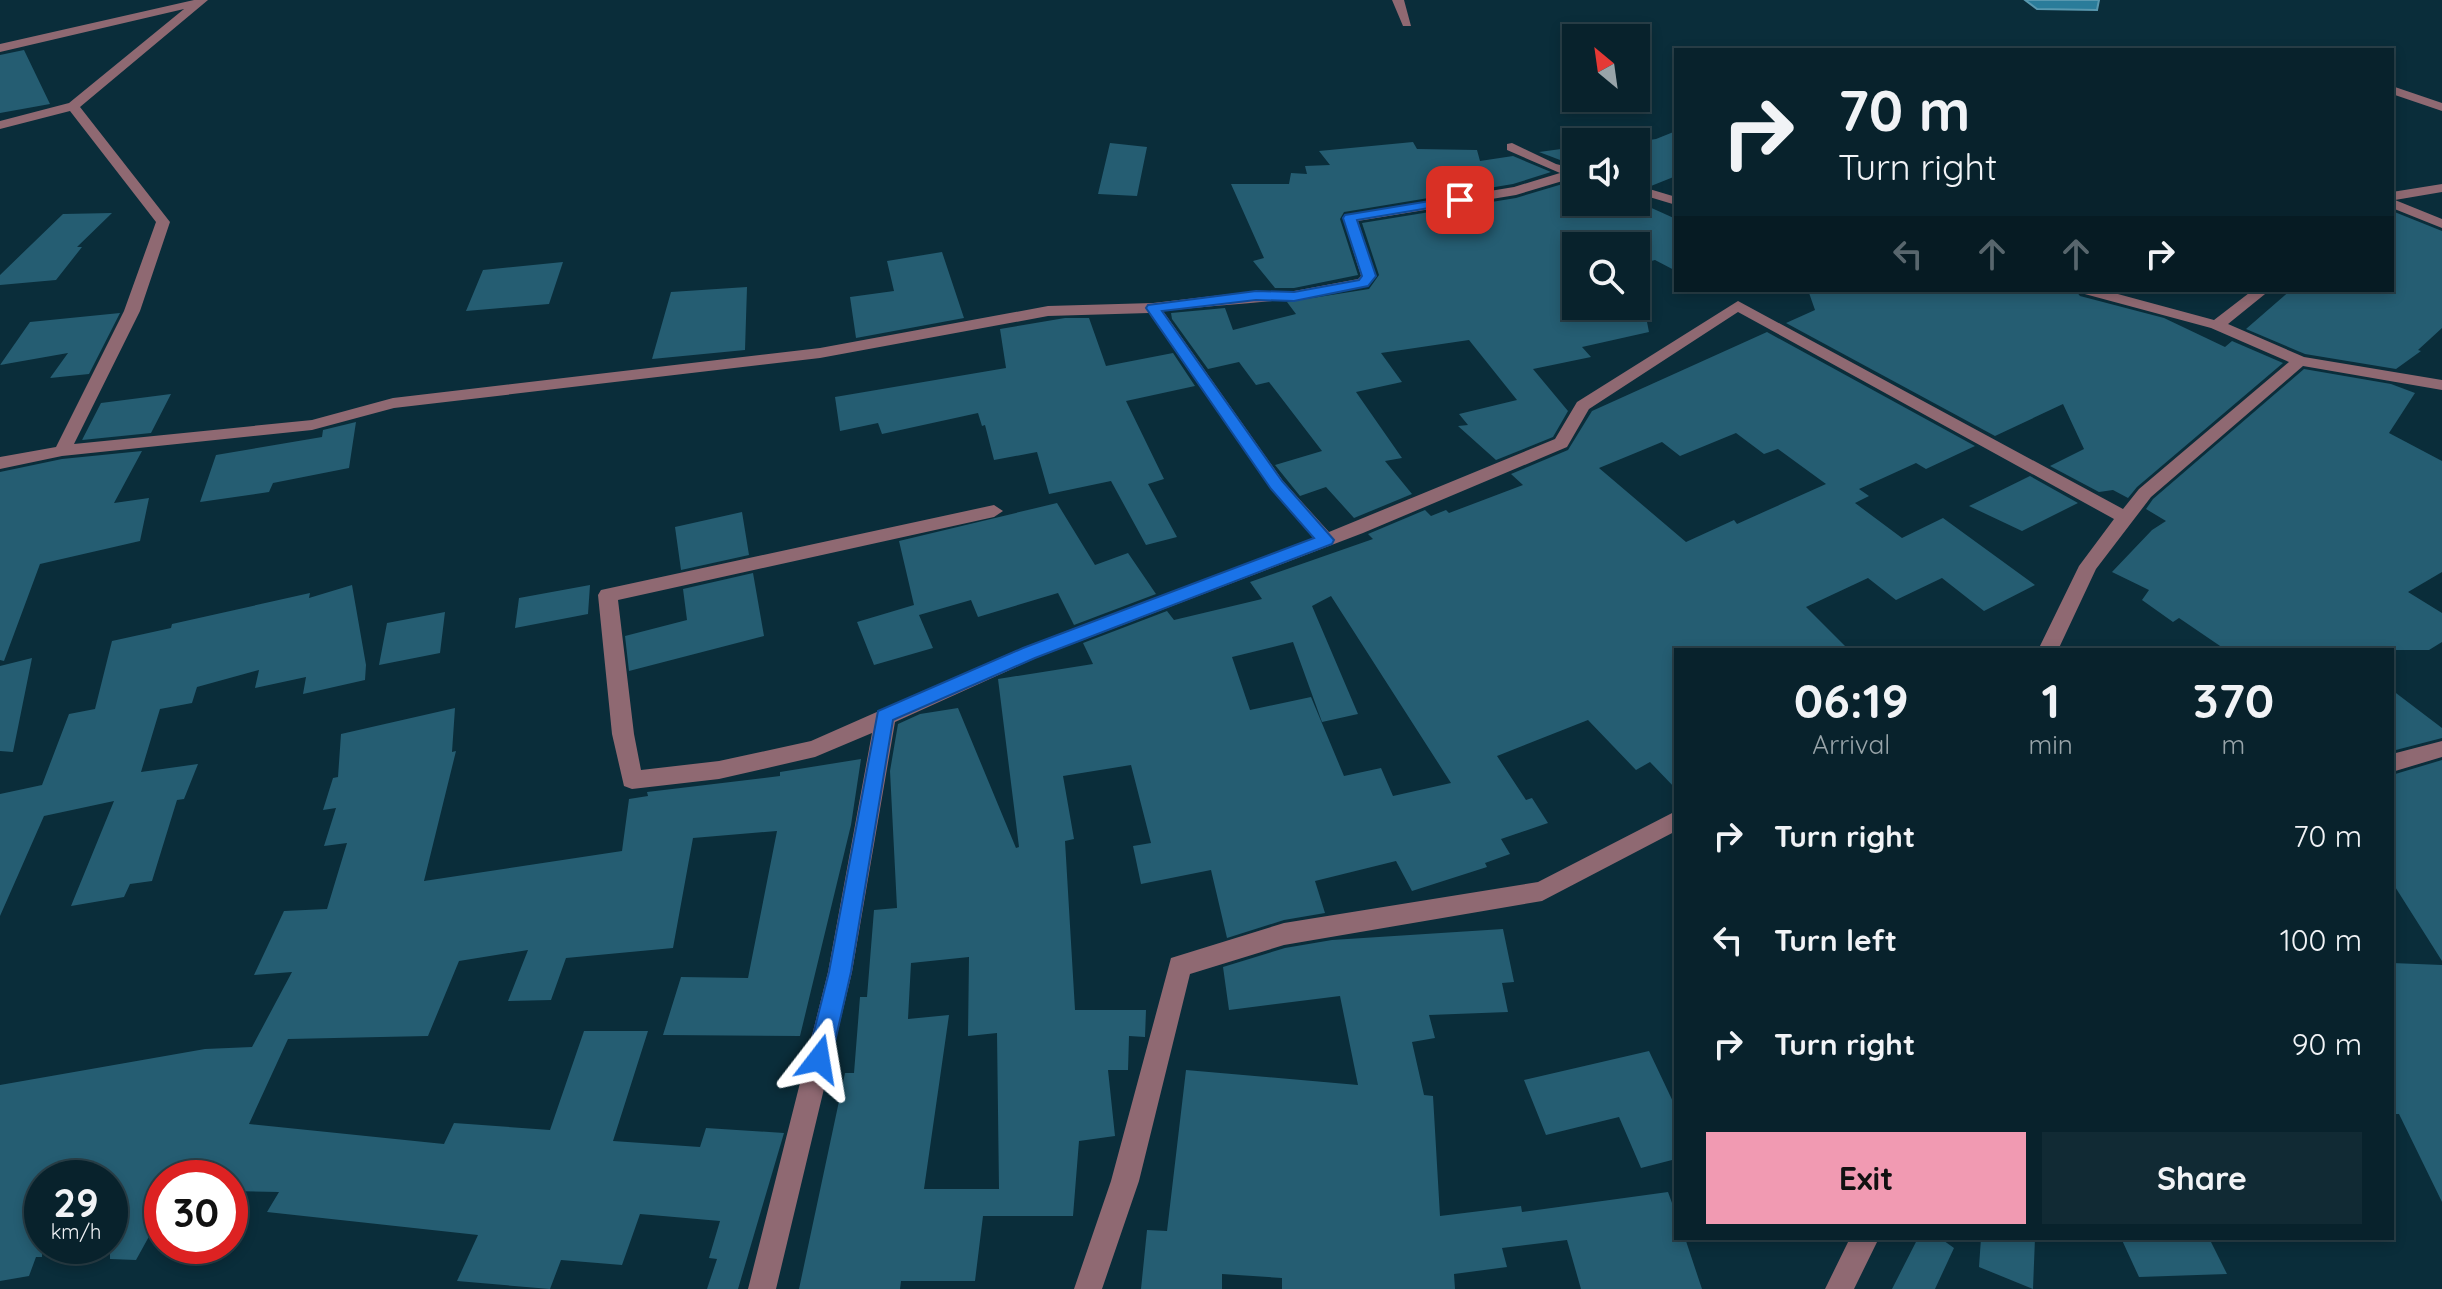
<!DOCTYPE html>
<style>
body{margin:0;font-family:Quicksand,sans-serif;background:#112a34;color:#f1f3f6;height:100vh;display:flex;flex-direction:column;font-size:30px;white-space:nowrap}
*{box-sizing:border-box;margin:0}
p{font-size:26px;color:#98a4a9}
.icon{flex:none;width:44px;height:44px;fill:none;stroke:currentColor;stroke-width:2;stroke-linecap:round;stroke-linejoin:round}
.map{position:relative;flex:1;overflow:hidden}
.sheet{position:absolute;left:1674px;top:648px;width:720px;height:592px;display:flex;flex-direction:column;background:#08222c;border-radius:0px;box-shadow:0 4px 12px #0003,0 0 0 2px #293f48}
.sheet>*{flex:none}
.top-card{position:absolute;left:1674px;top:48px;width:720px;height:244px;border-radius:0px;box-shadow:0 4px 12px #0003,0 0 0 2px #293f48;background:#08222c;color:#f1f3f6;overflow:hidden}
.needle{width:52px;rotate:331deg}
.controls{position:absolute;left:1562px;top:24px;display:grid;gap:16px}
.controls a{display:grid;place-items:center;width:88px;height:88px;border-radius:0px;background:#08222c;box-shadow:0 4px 12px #0003,0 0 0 2px #293f48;font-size:40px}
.speed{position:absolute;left:24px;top:1160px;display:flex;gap:16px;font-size:40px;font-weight:700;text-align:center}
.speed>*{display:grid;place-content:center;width:104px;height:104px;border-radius:50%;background:#08222c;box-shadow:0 4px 12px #0003,0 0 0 2px #293f48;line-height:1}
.speed small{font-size:20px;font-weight:400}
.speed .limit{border:12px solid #d22;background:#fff;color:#111}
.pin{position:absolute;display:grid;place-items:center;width:68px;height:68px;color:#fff;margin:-34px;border-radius:16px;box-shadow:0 4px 12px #0006}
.me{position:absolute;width:88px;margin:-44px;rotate:14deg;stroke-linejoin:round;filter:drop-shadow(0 0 6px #0008)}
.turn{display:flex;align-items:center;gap:28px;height:168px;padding:0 32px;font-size:36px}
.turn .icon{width:104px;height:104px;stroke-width:2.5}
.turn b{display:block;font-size:56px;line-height:68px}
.lanes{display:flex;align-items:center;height:76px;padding:0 32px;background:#0003;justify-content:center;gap:40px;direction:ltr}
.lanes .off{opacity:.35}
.eta{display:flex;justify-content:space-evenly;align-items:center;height:136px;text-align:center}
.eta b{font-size:48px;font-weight:800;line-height:56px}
.primary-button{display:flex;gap:16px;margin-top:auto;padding:16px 32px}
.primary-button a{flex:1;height:92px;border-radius:0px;background:#f19ab2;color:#111;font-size:32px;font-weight:800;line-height:92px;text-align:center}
.primary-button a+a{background:#112a34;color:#f1f3f6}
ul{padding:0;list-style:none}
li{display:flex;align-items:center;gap:24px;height:104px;padding:0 32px}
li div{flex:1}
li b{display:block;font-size:30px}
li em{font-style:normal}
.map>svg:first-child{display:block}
.water{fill:#2a7c9a;stroke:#5898af;stroke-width:2}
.building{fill:#255d72;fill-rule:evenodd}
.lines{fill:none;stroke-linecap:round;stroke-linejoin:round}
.minor{fill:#8f6972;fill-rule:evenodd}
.route{fill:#1a73e8;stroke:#114b97;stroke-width:2}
</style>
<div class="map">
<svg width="2442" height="1289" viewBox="0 0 2442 1289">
<rect width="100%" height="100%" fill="#0a2d3a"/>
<path class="water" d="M2025 0H2099L2097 10 2037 9Z"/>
<path class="building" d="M24 50 50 104 0 113V55Z
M1676 131V176L1651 186 1636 182V142L1656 139Z
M1413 142 1417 149 1477 150 1480 161 1513 156 1551 172 1513 184 1344 212 1340 219 1358 275 1294 288H1275L1253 261 1264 258 1231 184H1289L1291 173 1307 174 1305 166 1330 165 1319 151Z
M1110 143 1147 147 1137 196 1098 194Z
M1576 147V166L1539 152Z
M1576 180V202L1636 201 1676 219V271L1655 260 1636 265V246H1576V322L1644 307 1649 332 1582 347 1591 357 1533 369 1568 411 1553 437 1496 460 1458 426 1468 425 1459 414 1517 400 1469 340 1381 353 1402 382 1356 392 1402 458 1385 461 1412 494 1354 518 1326 487 1300 496 1275 465 1322 451 1269 382 1256 385 1239 362 1208 369 1172 319 1171 313 1225 308 1233 330 1296 314 1287 302 1369 289 1379 275 1362 223 1516 198Z
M2392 211 2442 231V328L2418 350 2421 351 2396 369 2305 354 2246 329 2291 290H2392Z
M112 213 77 247H82L56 280 0 285V275L63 214Z
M942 252 964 318 856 338 850 297 894 291 887 261Z
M563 262 549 304 466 311 483 270Z
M747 287 745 350 652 359 671 292Z
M1808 290H2075L2080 296 2164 318 2225 347 2232 341 2283 363 2137 487 2128 498 2113 490 2099 492 2050 466 2084 449 2063 404 1995 436 1786 323 1815 310Z
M120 313 89 374 50 378 68 353 0 365 30 322Z
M1065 318H1089L1106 366 1173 353 1195 386 1126 401 1164 479 1148 484 1177 537 1146 545 1111 481 1049 494 1037 452 994 460 985 425 982 426 978 413 882 434 878 423 840 431 835 397 1006 368 1000 329Z
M1767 332 1975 446 1926 469 1916 463 1859 489 1869 496 1855 503 1902 538 1943 518 2035 585 1984 611 1942 578 1896 600 1868 578 1806 607 1849 650H1676V789L1650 762 1636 770 1588 720 1497 756 1526 800 1532 798 1548 823 1501 839 1510 854 1485 863 1487 867 1412 891 1396 861 1315 881 1325 913 1284 920 1227 938 1211 870 1141 884 1133 846 1151 843 1131 765 1063 776 1074 839 1065 841 1075 1010H1146L1145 1037 1129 1036 1128 1070H1108L1115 1136 1079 1141 1073 1216H983L975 1281H901L900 1289H799L845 1073H854L860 997H867L874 910 897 908 890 771 898 724 920 714 958 708 1016 848 1019 847 998 679 1093 664 1083 643 1167 611 1174 620 1262 599 1250 582 1373 539 1368 534 1425 510 1431 516 1446 510 1449 513 1523 485 1511 474 1568 450 1592 411ZM1736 433 1764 454 1778 449 1826 484 1737 524 1734 520 1686 542 1599 468 1662 442 1680 456ZM1331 596 1451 783 1393 796 1381 768 1344 776 1311 697 1250 710 1232 657 1293 642 1322 722 1358 714 1312 606ZM969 957 968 1036 997 1033 999 1189H924L949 1015 908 1019 911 963Z
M2304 369 2391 384 2415 393 2389 433 2442 461V572L2408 592 2442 613V642L2429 650H2226L2179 618 2173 622 2142 600 2149 590 2112 572 2152 530 2166 521 2146 509 2153 499Z
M171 394 151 433 82 440 101 403Z
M356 422 349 468 273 483 269 492 200 502 216 455 322 437 323 430Z
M142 451 114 503 149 498 140 541 40 564 4 661 0 660V472L62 459Z
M2030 476 2078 503 2022 531 1969 506Z
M1057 503 1095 565 1128 553 1156 594 1074 625 1058 593 978 617 971 600 919 615 933 648 874 665 857 622 914 605 899 541Z
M742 512 749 555 681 570 675 527Z
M753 573 764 636 629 671 625 636 687 620 683 589Z
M352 585 366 665 365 680 303 694 306 677 255 688 259 670 197 687 192 703 160 709 141 772 198 764 184 799 177 800 152 881 130 884 124 897 71 906 114 801 44 816 0 916V794L42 785 69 714 95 709 112 641 171 628 172 624 310 593 309 598Z
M590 585 588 614 515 628 519 598Z
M445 612 440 653 379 665 387 623Z
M32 658 13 752 0 751V666Z
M2392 690 2442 728V738L2392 751Z
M455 708 452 752 456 751 424 881 622 851 629 799 648 796 647 792 780 776V772L861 759 851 825 800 1036 663 1035 681 977 748 978 777 831 693 838 673 948 566 958 551 1000 508 1001 528 950 459 961 428 1036 288 1039 249 1124 444 1144 454 1123 550 1130 584 1031H648L613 1141 700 1147 706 1128 784 1133 738 1289H707L717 1259 709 1258 720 1221 640 1214 622 1265 561 1260 550 1289 457 1281 478 1235 267 1212 279 1192 230 1191V1178H162V1213L136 1260 110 1259V1178H42V1257H36L29 1276 0 1281V1085L205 1049 252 1047 292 972 254 975 284 911 327 909 347 843 324 846 336 808 323 810 333 778 338 777 341 734Z
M2442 760V961L2392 882V775Z
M1503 929 1514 982 1502 983 1508 1012 1429 1015 1435 1038 1412 1042 1424 1095 1433 1096 1440 1216 1521 1206 1522 1212 1668 1192 1676 1214V1238H1685L1702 1289H1581L1567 1240 1502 1248 1507 1267 1454 1274 1455 1289H1282V1278L1222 1274V1289H1141L1147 1230 1167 1231 1186 1070 1358 1085 1340 996 1229 1010 1223 967 1285 948 1332 940Z
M2392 963 2442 965V1202L2399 1114H2392Z
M1649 1051 1676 1108V1159L1641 1168 1619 1117 1546 1135 1524 1080Z
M1918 1238H1940L1954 1248 1935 1289H1892Z
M1981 1238H2035L2033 1289 1979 1267Z
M2121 1238H2209L2227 1274 2139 1277Z"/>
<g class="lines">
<path class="minor" d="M194 0H208L80 107 170 222 140 311 74 444 312 420 393 398 820 348 1048 306 1153 303 1256 291H1294L1358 279 1361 276 1343 218 1345 215 1514 187 1560 173 1507 150V144L1512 143 1556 164 1576 169V177L1516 195 1358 221 1376 276 1368 286C1301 302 1232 303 1163 311L1283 481 1329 532 1555 439 1577 402 1738 301 2123 509 2139 489 2289 362 2211 328 2081 293 2078 290H2103L2214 320 2253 290H2270L2228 324 2304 357 2442 380V390L2303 366 2151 497 2096 569 2058 650H2038L2079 566 2114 519 1738 312 1589 409 1567 447 1363 533 1036 658 895 722 852 972 776 1289H748L828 972 872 733 815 757 719 779 632 789 624 786 612 734 598 595 601 590 994 505 1003 511 994 517 618 600 634 734 641 770 719 761 811 741 1022 648 1314 538 1271 489 1149 313 1048 316 820 358 394 408 312 430 62 456 0 469V457L56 447 124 311 156 222 70 111 0 129V121L69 103 184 9 0 52V44Z
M1392 0H1404L1411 26H1403Z
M2392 86 2442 103V111L2392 94Z
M2442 184V192L2395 200 2442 219V228L2392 208V192Z
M1636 185 1676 197V205L1636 193Z
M2442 741V757L2392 772V754Z
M1676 811V831L1542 901 1284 945 1190 974 1139 1181 1102 1289H1074L1111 1181 1171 958 1284 923 1538 882Z
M1850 1238H1879L1854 1289H1825Z"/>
</g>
<path class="route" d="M1460 196 1466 200 1465 202 1357 220 1376 276 1368 286 1294 301 1256 300 1162 311 1282 481 1334 540 1332 544 1035 658 893 720 851 972 831 1059 827 1066 819 1070 811 1066 807 1059 829 972 878 711 1023 648 1314 538 1271 489 1146 308 1148 305 1256 291 1294 292 1359 280 1362 276 1343 218 1345 215Z"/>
</svg>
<div class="controls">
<a><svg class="needle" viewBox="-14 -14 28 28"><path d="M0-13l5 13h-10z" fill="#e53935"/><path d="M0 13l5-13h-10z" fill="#98a4a9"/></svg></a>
<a><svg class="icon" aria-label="sound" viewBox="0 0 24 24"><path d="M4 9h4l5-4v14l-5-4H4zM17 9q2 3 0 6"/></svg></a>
<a><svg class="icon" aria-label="search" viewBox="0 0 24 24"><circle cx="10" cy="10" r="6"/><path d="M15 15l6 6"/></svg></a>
</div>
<div class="speed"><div>29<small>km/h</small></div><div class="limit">30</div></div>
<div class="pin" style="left:1460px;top:200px;background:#d93025"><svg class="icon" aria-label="arrive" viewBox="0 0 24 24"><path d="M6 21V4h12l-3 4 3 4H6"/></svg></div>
<svg class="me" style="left:819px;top:1059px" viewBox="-20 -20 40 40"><path d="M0-17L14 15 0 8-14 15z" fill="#1a73e8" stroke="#fff" stroke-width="4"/></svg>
<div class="top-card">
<div class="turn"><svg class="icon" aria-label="right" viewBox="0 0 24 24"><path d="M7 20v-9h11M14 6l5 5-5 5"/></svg><div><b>70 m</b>Turn right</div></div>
<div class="lanes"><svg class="icon off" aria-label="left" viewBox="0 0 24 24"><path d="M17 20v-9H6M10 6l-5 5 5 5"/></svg><svg class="icon off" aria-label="ahead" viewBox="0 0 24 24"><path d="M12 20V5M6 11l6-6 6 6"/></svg><svg class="icon off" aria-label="ahead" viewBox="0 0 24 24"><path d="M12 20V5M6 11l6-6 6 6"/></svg><svg class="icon" aria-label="right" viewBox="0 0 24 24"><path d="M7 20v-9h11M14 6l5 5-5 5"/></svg></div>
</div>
<section class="sheet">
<div class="eta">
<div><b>06:19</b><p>Arrival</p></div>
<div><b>1</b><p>min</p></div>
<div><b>370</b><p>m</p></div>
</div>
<ul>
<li><svg class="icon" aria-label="right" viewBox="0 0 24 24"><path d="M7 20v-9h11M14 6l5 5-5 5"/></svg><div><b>Turn right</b></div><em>70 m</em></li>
<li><svg class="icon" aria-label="left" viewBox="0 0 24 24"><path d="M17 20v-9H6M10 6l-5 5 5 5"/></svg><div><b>Turn left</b></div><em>100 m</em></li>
<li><svg class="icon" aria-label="right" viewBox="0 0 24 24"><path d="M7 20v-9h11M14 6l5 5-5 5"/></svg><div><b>Turn right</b></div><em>90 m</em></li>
</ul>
<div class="primary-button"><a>Exit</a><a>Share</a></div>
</section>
</div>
